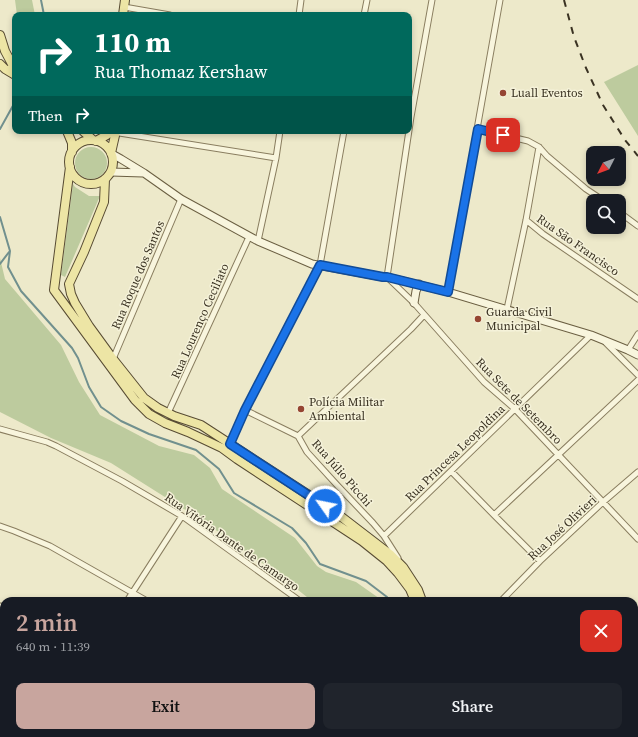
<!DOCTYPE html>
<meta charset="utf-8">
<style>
body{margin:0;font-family:"Source Serif 4",serif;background:#20242c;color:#f1f3f6;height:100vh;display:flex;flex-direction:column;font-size:15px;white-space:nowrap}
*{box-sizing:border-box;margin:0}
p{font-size:13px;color:#9ea1a6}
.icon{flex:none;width:22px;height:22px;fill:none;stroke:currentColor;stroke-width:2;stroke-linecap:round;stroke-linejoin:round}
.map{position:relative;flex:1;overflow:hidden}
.details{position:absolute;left:0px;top:597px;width:638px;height:140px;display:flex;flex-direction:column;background:#171b24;border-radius:12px 12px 0 0;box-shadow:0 2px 6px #0003}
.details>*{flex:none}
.hud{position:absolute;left:12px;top:12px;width:400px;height:122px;border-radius:8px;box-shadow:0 2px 6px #0003;background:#00695c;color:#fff;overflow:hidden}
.needle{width:26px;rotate:228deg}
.controls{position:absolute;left:586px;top:146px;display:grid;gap:8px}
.controls a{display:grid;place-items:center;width:40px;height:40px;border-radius:8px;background:#171b24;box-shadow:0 2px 6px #0003;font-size:20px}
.pin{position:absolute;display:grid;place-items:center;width:34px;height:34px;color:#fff;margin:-17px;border-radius:8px;box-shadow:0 2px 6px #0006}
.me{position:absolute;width:44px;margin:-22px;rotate:303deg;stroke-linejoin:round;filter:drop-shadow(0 0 3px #0008)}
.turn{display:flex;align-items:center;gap:14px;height:84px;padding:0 16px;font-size:18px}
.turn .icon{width:52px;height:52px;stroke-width:2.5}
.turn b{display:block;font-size:28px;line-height:34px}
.then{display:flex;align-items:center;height:38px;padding:0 16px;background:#0003;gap:8px;font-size:15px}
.round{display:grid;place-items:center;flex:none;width:42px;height:42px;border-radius:8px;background:#20242c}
.overview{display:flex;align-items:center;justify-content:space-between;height:68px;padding:0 16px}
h1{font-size:24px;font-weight:600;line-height:30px;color:#c8a59e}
.action{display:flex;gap:8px;margin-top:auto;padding:8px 16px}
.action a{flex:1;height:46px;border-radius:8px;background:#c8a59e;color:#111;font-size:16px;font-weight:600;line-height:46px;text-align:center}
.action a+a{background:#20242c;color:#f1f3f6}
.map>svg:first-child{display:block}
.green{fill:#bdcb9e}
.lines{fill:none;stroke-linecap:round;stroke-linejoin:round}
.stream{stroke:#71908e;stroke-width:2}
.street-casing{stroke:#897d5f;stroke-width:7}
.secondary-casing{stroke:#6b5f42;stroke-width:9}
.primary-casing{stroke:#574b33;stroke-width:10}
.street{stroke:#f8f5dd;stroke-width:5}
.secondary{stroke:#f8f5dd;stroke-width:7}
.primary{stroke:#ede5a5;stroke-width:8}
.rail{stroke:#3a3222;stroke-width:2;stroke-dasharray:7 7;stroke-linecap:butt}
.route-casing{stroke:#114b97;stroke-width:10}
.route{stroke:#1a73e8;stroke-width:7}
.poi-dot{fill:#954532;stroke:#f5f2d9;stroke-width:1.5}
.labels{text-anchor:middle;stroke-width:3;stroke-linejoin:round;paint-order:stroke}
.poi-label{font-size:12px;fill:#3a3222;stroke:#f5f2d9;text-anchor:start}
.street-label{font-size:12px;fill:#3a3222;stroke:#f5f2d9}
</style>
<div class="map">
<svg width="638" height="737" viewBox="0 0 638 737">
<rect width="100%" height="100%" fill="#ede9ca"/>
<path class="green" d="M15 0H32L35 15H17Z
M638 65V136L604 82Z
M75 163a16 16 0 1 1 32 0a16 16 0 1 1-32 0Z
M73 184 75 187 89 196H100L65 277 61 275Z
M0 258 5 279 61 345 79 382 100 415 159 446 194 455 210 468 222 489 295 538 317 566 326 572 356 582 383 601H312L279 575 203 521 111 463 51 438 0 412Z"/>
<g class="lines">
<path class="stream" d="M41 0 44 15
M0 129 15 102
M0 217 10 251 8 267 21 291 72 348 78 358 89 387 101 407 121 421 149 434 196 450 219 469 234 493 292 528 306 543 320 564 366 581 387 597 390 601
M0 264 9 252
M415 733 417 737"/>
<g class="street-casing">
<path id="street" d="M432 0 411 117 387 277 414 303 484 382 515 409 638 539
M124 7 170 15
M299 15 301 0
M364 15 367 0
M478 129 528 141 539 147 547 156 586 189 604 201
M113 132 276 158
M619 212 638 226
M526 220 543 234 638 299
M258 241 276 158 280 131
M448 292 500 0
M507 309 526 220 539 147
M606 343 638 375
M628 350 638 334
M113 359 181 199
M245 410 298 436
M168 413 249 237
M0 429 47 442 56 446 122 481 182 516 300 601
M230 444 245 410 320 265 344 131
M451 471 494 515 540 561
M494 515 638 380
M0 526 14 531 50 546 147 601
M384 536 591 335
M398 558 384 536 373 523 337 485 307 452 298 436 411 329 424 315
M127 601 182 516
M501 601 540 561 603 502 638 472
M0 606 4 608
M634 655 638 651
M0 684 4 687
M79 733 85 737
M226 733 232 737
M363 733 370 737
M378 733 379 737
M44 737 47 733
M295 737 297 733
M547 737 551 733
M637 737 638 736"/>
</g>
<g class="secondary-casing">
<path id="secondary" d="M112 154 121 159 144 173 181 199 258 241 312 264 383 277H387L448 292 591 335 628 350 638 355
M111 172 143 173
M414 303 416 291 419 284"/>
</g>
<g class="primary-casing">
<path id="primary" d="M123 15 125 0
M0 35 5 51 12 64 13 73
M0 64 5 69 15 75
M67 131 72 143V152
M83 131 93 140
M69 162a22 22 0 1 1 44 0a22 22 0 1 1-44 0Z
M96 141 107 135 111 131
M111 153 116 131
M70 167 54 290 135 400 149 414 165 423 188 432 222 448 237 459 362 541 387 561 398 573 410 589 415 601
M105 179 104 202 84 252 69 284 71 294 75 303 89 326 113 359 144 398 158 408 174 416 201 425 335 512 391 555 403 567 418 590 422 601
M446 733 447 737
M454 733 455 737"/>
</g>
<use href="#street" class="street"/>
<use href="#secondary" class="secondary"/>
<use href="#primary" class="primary"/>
<path class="rail" d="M564 0 574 37 586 68 603 105 625 140 638 156"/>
</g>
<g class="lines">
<g class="route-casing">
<path id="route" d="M325 506 230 444 245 410 320 265 383 277H387L448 292 478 129 503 135"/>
</g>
<use href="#route" class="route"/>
</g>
<g class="poi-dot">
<circle cx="503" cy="93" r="4"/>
<circle cx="478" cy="319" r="4"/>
<circle cx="301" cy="409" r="4"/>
</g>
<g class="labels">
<g class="poi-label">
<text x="511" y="97">Luall Eventos</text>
<text x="486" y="316">Guarda Civil<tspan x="486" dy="14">Municipal</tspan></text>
<text x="309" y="406">Polícia Militar<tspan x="309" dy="14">Ambiental</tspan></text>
</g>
<g class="street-label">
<text transform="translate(578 245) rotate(35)" y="4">Rua São Francisco</text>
<text transform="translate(138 275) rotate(-67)" y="4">Rua Roque dos Santos</text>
<text transform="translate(200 321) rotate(-66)" y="4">Rua Lourenço Ceciliato</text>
<text transform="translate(519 401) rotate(45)" y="4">Rua Sete de Setembro</text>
<text transform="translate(455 453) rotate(-44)" y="4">Rua Princesa Leopoldina</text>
<text transform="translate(342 473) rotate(49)" y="4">Rua Júlio Picchi</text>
<text transform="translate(562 528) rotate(-43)" y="4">Rua José Olivieri</text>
<text transform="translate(232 542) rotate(35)" y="4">Rua Vitória Dante de Camargo</text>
</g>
</g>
</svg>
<div class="controls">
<a><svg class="needle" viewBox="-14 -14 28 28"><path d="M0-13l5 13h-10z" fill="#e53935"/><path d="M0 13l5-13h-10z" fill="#9ea1a6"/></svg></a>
<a><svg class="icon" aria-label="search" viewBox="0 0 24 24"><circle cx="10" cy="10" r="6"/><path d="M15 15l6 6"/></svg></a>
</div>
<div class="pin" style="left:503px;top:135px;background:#d93025"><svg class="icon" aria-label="arrive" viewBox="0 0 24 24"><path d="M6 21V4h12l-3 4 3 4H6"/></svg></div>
<svg class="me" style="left:325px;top:506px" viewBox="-20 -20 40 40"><circle r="17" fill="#1a73e8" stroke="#fff" stroke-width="3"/><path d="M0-11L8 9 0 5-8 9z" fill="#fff"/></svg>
<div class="hud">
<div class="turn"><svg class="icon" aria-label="right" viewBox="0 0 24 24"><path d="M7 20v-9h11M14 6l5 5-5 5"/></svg><div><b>110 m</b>Rua Thomaz Kershaw</div></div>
<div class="then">Then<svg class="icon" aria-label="right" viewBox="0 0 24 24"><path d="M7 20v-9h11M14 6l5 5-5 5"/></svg></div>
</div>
<section class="details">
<div class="overview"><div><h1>2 min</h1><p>640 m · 11:39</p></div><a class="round" style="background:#d93025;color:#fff"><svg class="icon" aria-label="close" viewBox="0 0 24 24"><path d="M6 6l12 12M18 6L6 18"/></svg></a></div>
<div class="action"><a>Exit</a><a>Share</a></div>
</section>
</div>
